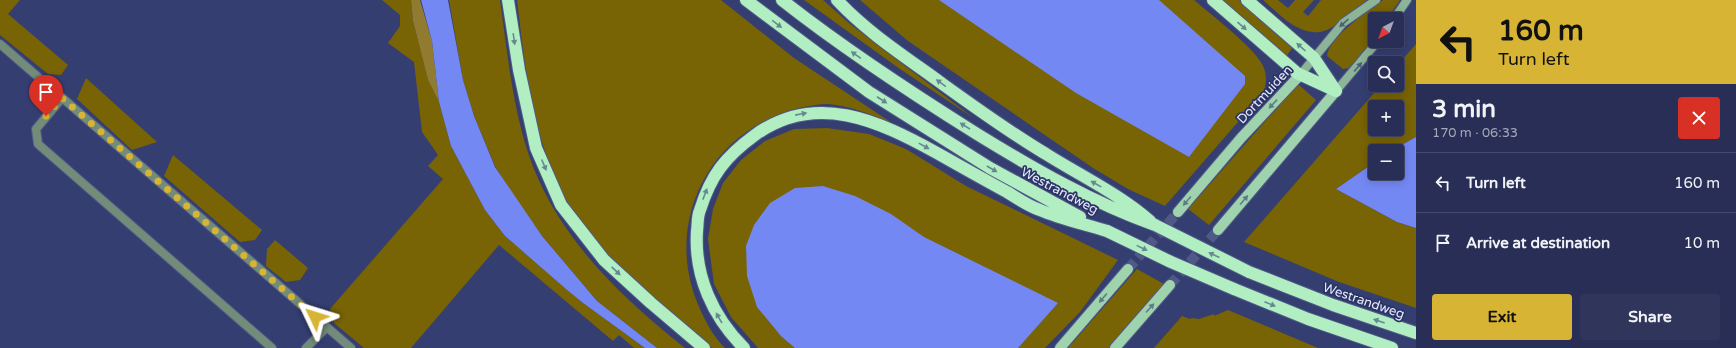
<!DOCTYPE html>
<meta charset="utf-8">
<style>
body{margin:0;font-family:"Varela Round",sans-serif;background:#30365b;color:#f1f3f6;height:100vh;display:flex;flex-direction:column;font-size:15px;white-space:nowrap}
*{box-sizing:border-box;margin:0}
p{font-size:13px;color:#a5a8b9}
.icon{flex:none;width:22px;height:22px;fill:none;stroke:currentColor;stroke-width:2;stroke-linecap:round;stroke-linejoin:round}
.map{position:relative;flex:1;overflow:hidden}
.details{display:flex;flex-direction:column;background:#282e55;width:320px}
.details>*{flex:none}
.guide{background:#d7b434;color:#111;overflow:hidden}
.needle{width:26px;rotate:221deg}
.fabs{position:absolute;left:1368px;top:12px;display:grid;gap:8px}
.fabs a{display:grid;place-items:center;width:36px;height:36px;border-radius:4px;background:#282e55;box-shadow:0 2px 10px #0003,0 0 0 1px #444a6c;font-size:20px}
.pin{position:absolute;display:grid;place-items:center;width:34px;height:34px;color:#fff;margin:-41px -17px;border-radius:50% 50% 50% 0;rotate:-45deg;box-shadow:0 0 4px #0007}
.pin .icon{rotate:45deg}
.me{position:absolute;width:44px;margin:-22px;rotate:311deg;stroke-linejoin:round;filter:drop-shadow(0 0 3px #0008)}
.turn{display:flex;align-items:center;gap:14px;height:84px;padding:0 16px;font-size:18px}
.turn .icon{width:52px;height:52px;stroke-width:2.5}
.turn b{display:block;font-size:28px;line-height:34px}
.round{display:grid;place-items:center;flex:none;width:42px;height:42px;border-radius:4px;background:#30365b}
.headline{display:flex;align-items:center;justify-content:space-between;height:68px;padding:0 16px}
h1{font-size:24px;font-weight:700;line-height:30px}
.button{display:flex;gap:8px;margin-top:auto;padding:8px 16px}
.button a{flex:1;height:46px;border-radius:4px;background:#d7b434;color:#111;font-size:16px;font-weight:700;line-height:46px;text-align:center}
.button a+a{background:#30365b;color:#f1f3f6}
ul{padding:0;list-style:none}
li{display:flex;align-items:center;gap:12px;height:60px;padding:0 16px;border-top:1px solid #444a6c}
li div{flex:1}
li b{display:block;font-size:15px}
li em{font-style:normal}
main{display:flex;flex:1;min-height:0}
.map>svg:first-child{display:block}
.green{fill:#786305;fill-rule:evenodd}
.forest{fill:#907b30}
.water{fill:#7488f4}
.lines{fill:none;stroke-linecap:round;stroke-linejoin:round}
.primary-tunnel{stroke:#505886;stroke-width:10;stroke-dasharray:10 5;stroke-linecap:butt}
.service-casing{stroke:#515a88;stroke-width:10}
.minor-casing{stroke:#515a88;stroke-width:10}
.secondary-casing{stroke:#515a88;stroke-width:10}
.primary-casing{stroke:#515a88;stroke-width:12}
.motorway-casing{stroke:#515a88;stroke-width:14}
.service{stroke:#738c7a;stroke-width:8}
.minor{stroke:#738c7a;stroke-width:8}
.secondary{stroke:#8cb497;stroke-width:8}
.primary{stroke:#9fd3ae;stroke-width:10}
.motorway{stroke:#b1efc2;stroke-width:12}
.motorway-bridge-casing{stroke:#515a88;stroke-width:14;stroke-linecap:butt}
.motorway-bridge{stroke:#b1efc2;stroke-width:12}
.oneway{fill:#4d6176}
.oneway2{fill:#67888f}
.oneway3{fill:#5f7c86}
.route{stroke:#d7b434;stroke-width:7;stroke-dasharray:0 12.6}
.labels{text-anchor:middle;stroke-width:3.5;stroke-linejoin:round;paint-order:stroke}
.street-label{font-size:13px;fill:#e6ebfe;stroke:#2b3465}
</style>
<main>
<div class="map">
<svg width="1416" height="348" viewBox="0 0 1416 348">
<rect width="100%" height="100%" fill="#353e71"/>
<path class="green" d="M0 0H20L8 14 68 65 61 75 48 74 0 35Z
M382 0H411L413 21 428 80 439 102 451 146 485 210 505 236 583 303 645 348H634L619 335 613 341 499 245 411 348H364L334 323 330 309 443 179 428 166 438 155 422 132 414 62 388 43 400 26V15Z
M449 0H500C508 56 513 116 534 169 564 243 623 299 685 348H657L597 301 542 236 512 194 495 166 474 116 463 80Z
M517 0H721L794 58 892 123C872 115 851 106 828 104 812 104 793 109 778 115 703 144 667 227 697 302 704 319 712 335 725 348H712C674 315 634 284 599 246 538 180 527 86 517 0Z
M804 0H823L850 24 975 119 900 69Z
M860 0H1194C1210 14 1258 50 1264 68 1267 76 1266 84 1264 92L1165 206 1128 189 1093 168 908 41Z
M1219 0H1239L1293 47 1285 58Z
M1263 0H1278L1288 8 1295 0H1314L1303 12 1308 16 1321 0H1367C1358 7 1337 26 1327 30 1302 40 1280 15 1263 0Z
M1383 0H1400L1387 19H1375V37L1349 68 1343 69 1327 56C1329 37 1368 11 1383 0Z
M1416 44V137L1391 151H1375V162L1336 189 1397 222 1416 228V308L1339 282 1244 242 1381 85H1397V66ZM1375 107H1397V129H1375Z
M86 78 157 142 132 150 77 99Z
M1298 84 1316 100 1209 225 1188 209Z
M827 128 869 134 906 149 966 186 1118 260 1080 312 1045 348H758L731 317 714 284 708 239 713 209 723 183 741 160 765 141 794 129Z
M173 155 262 230 255 240 240 242 164 176Z
M275 240 308 268 300 280 286 282 266 266 267 249Z
M1137 269 1164 284 1109 348H1068Z
M1228 310 1318 348H1154L1182 316 1190 319 1192 318 1199 319 1214 314V316Z"/>
<path class="forest" d="M411 0H420L432 41 439 102 428 80 413 21Z"/>
<path class="water" d="M421 0H448L463 80 474 116 495 167 542 236 597 301 657 348H645L583 303 566 289 505 236 485 210 451 146 439 102 432 41Z
M939 0H1159L1245 76V84L1189 157 1076 93Z
M1416 137V228L1397 222 1336 189 1375 162V173H1397V151H1391Z
M823 186 855 196 891 214 924 237 1058 303 1018 348H795L781 336 757 307 747 276 746 246 754 225 770 203 795 188Z"/>
<g class="lines">
<path class="primary-tunnel" d="M1128 269 1178 212
M1170 285 1218 230"/>
<g class="service-casing">
<path id="service" d="M62 98 36 129 38 144 272 348
M306 348 327 327"/>
</g>
<g class="minor-casing">
<path id="minor" d="M0 44 351 348"/>
</g>
<g class="secondary-casing">
<path id="secondary" d="M1394 19 1407 0
M1300 75 1343 23 1376 0
M1336 91 1378 41"/>
</g>
<g class="primary-casing">
<path id="primary" d="M1178 212 1241 138 1300 75
M1218 230 1336 91
M1060 348 1128 269
M1115 348 1170 285"/>
</g>
<g class="motorway-casing">
<path id="motorway" d="M508 0 519 70 536 148 561 205 604 260 651 303 704 348
M746 0 869 92 990 168 1080 217
M782 0C844 49 910 92 977 134 1034 169 1093 203 1155 225
M837 0C863 28 895 50 926 72 965 100 1004 129 1046 154 1081 176 1119 194 1150 221
M1213 0 1297 73 1336 91
M1247 0 1314 58 1336 91
M1249 272 1333 305 1416 333
M1234 289 1308 319 1392 348
M744 348C713 317 694 276 697 231 698 224 697 217 700 210 711 175 725 157 755 135 816 91 879 121 937 153 960 166 983 179 1007 192 1017 198 1028 206 1040 210 1061 219 1085 224 1107 231"/>
</g>
<use href="#service" class="service"/>
<use href="#minor" class="minor"/>
<use href="#secondary" class="secondary"/>
<use href="#primary" class="primary"/>
<use href="#motorway" class="motorway"/>
<g class="motorway-bridge-casing">
<path id="motorway-bridge" d="M1155 225 1249 272
M1107 231 1171 262 1234 289"/>
</g>
<use href="#motorway-bridge" class="motorway-bridge"/>
</g>
<defs><path id="oneway-solid" d="M-6-.8H1V-3.2L6.5 0L1 3.2V.8H-6Z"/></defs>
<g class="oneway">
<use href="#oneway-solid" transform="translate(1344 23) rotate(138)"/>
<use href="#oneway-solid" transform="translate(1358 67) rotate(-50)"/>
</g>
<g class="oneway2">
<use href="#oneway-solid" transform="translate(777 24) rotate(37)"/>
<use href="#oneway-solid" transform="translate(1242 26) rotate(41)"/>
<use href="#oneway-solid" transform="translate(514 39) rotate(82)"/>
<use href="#oneway-solid" transform="translate(1301 47) rotate(-138)"/>
<use href="#oneway-solid" transform="translate(856 55) rotate(-145)"/>
<use href="#oneway-solid" transform="translate(941 83) rotate(-144)"/>
<use href="#oneway-solid" transform="translate(882 100) rotate(33)"/>
<use href="#oneway-solid" transform="translate(801 114) rotate(-11)"/>
<use href="#oneway-solid" transform="translate(965 126) rotate(-148)"/>
<use href="#oneway-solid" transform="translate(924 146) rotate(29)"/>
<use href="#oneway-solid" transform="translate(544 165) rotate(67)"/>
<use href="#oneway-solid" transform="translate(992 169) rotate(30)"/>
<use href="#oneway-solid" transform="translate(1096 184) rotate(-151)"/>
<use href="#oneway-solid" transform="translate(705 194) rotate(-69)"/>
<use href="#oneway-solid" transform="translate(1142 248) rotate(26)"/>
<use href="#oneway-solid" transform="translate(1214 255) rotate(-155)"/>
<use href="#oneway-solid" transform="translate(616 271) rotate(43)"/>
<use href="#oneway-solid" transform="translate(1270 304) rotate(22)"/>
<use href="#oneway-solid" transform="translate(719 318) rotate(-120)"/>
<use href="#oneway-solid" transform="translate(1379 321) rotate(-161)"/>
</g>
<g class="oneway3">
<use href="#oneway-solid" transform="translate(1273 104) rotate(133)"/>
<use href="#oneway-solid" transform="translate(1244 200) rotate(-50)"/>
<use href="#oneway-solid" transform="translate(1187 201) rotate(130)"/>
<use href="#oneway-solid" transform="translate(1103 298) rotate(130)"/>
<use href="#oneway-solid" transform="translate(1150 308) rotate(-48)"/>
</g>
<g class="lines">
<path class="route" d="M46 116 62 98 315 317"/>
</g>
<g class="labels">
<g class="street-label">
<text transform="translate(1264 94) rotate(-47)" y="5">Dortmuiden</text>
<text transform="translate(1060 190) rotate(28)" y="5">Westrandweg</text>
<text transform="translate(1364 300) rotate(19)" y="5">Westrandweg</text>
</g>
</g>
</svg>
<div class="fabs">
<a><svg class="needle" viewBox="-14 -14 28 28"><path d="M0-13l5 13h-10z" fill="#e53935"/><path d="M0 13l5-13h-10z" fill="#a5a8b9"/></svg></a>
<a><svg class="icon" aria-label="search" viewBox="0 0 24 24"><circle cx="10" cy="10" r="6"/><path d="M15 15l6 6"/></svg></a>
<a>+</a>
<a>−</a>
</div>
<div class="pin" style="left:46px;top:116px;background:#d93025"><svg class="icon" aria-label="arrive" viewBox="0 0 24 24"><path d="M6 21V4h12l-3 4 3 4H6"/></svg></div>
<svg class="me" style="left:315px;top:317px" viewBox="-20 -20 40 40"><path d="M0-17L14 15 0 8-14 15z" fill="#d7b434" stroke="#fff" stroke-width="4"/></svg>
</div>
<section class="details">
<div class="guide">
<div class="turn"><svg class="icon" aria-label="left" viewBox="0 0 24 24"><path d="M17 20v-9H6M10 6l-5 5 5 5"/></svg><div><b>160 m</b>Turn left</div></div>
</div>
<div class="headline"><div><h1>3 min</h1><p>170 m · 06:33</p></div><a class="round" style="background:#d93025;color:#fff"><svg class="icon" aria-label="close" viewBox="0 0 24 24"><path d="M6 6l12 12M18 6L6 18"/></svg></a></div>
<ul>
<li><svg class="icon" aria-label="left" viewBox="0 0 24 24"><path d="M17 20v-9H6M10 6l-5 5 5 5"/></svg><div><b>Turn left</b></div><em>160 m</em></li>
<li><svg class="icon" aria-label="arrive" viewBox="0 0 24 24"><path d="M6 21V4h12l-3 4 3 4H6"/></svg><div><b>Arrive at destination</b></div><em>10 m</em></li>
</ul>
<div class="button"><a>Exit</a><a>Share</a></div>
</section>
</main>
